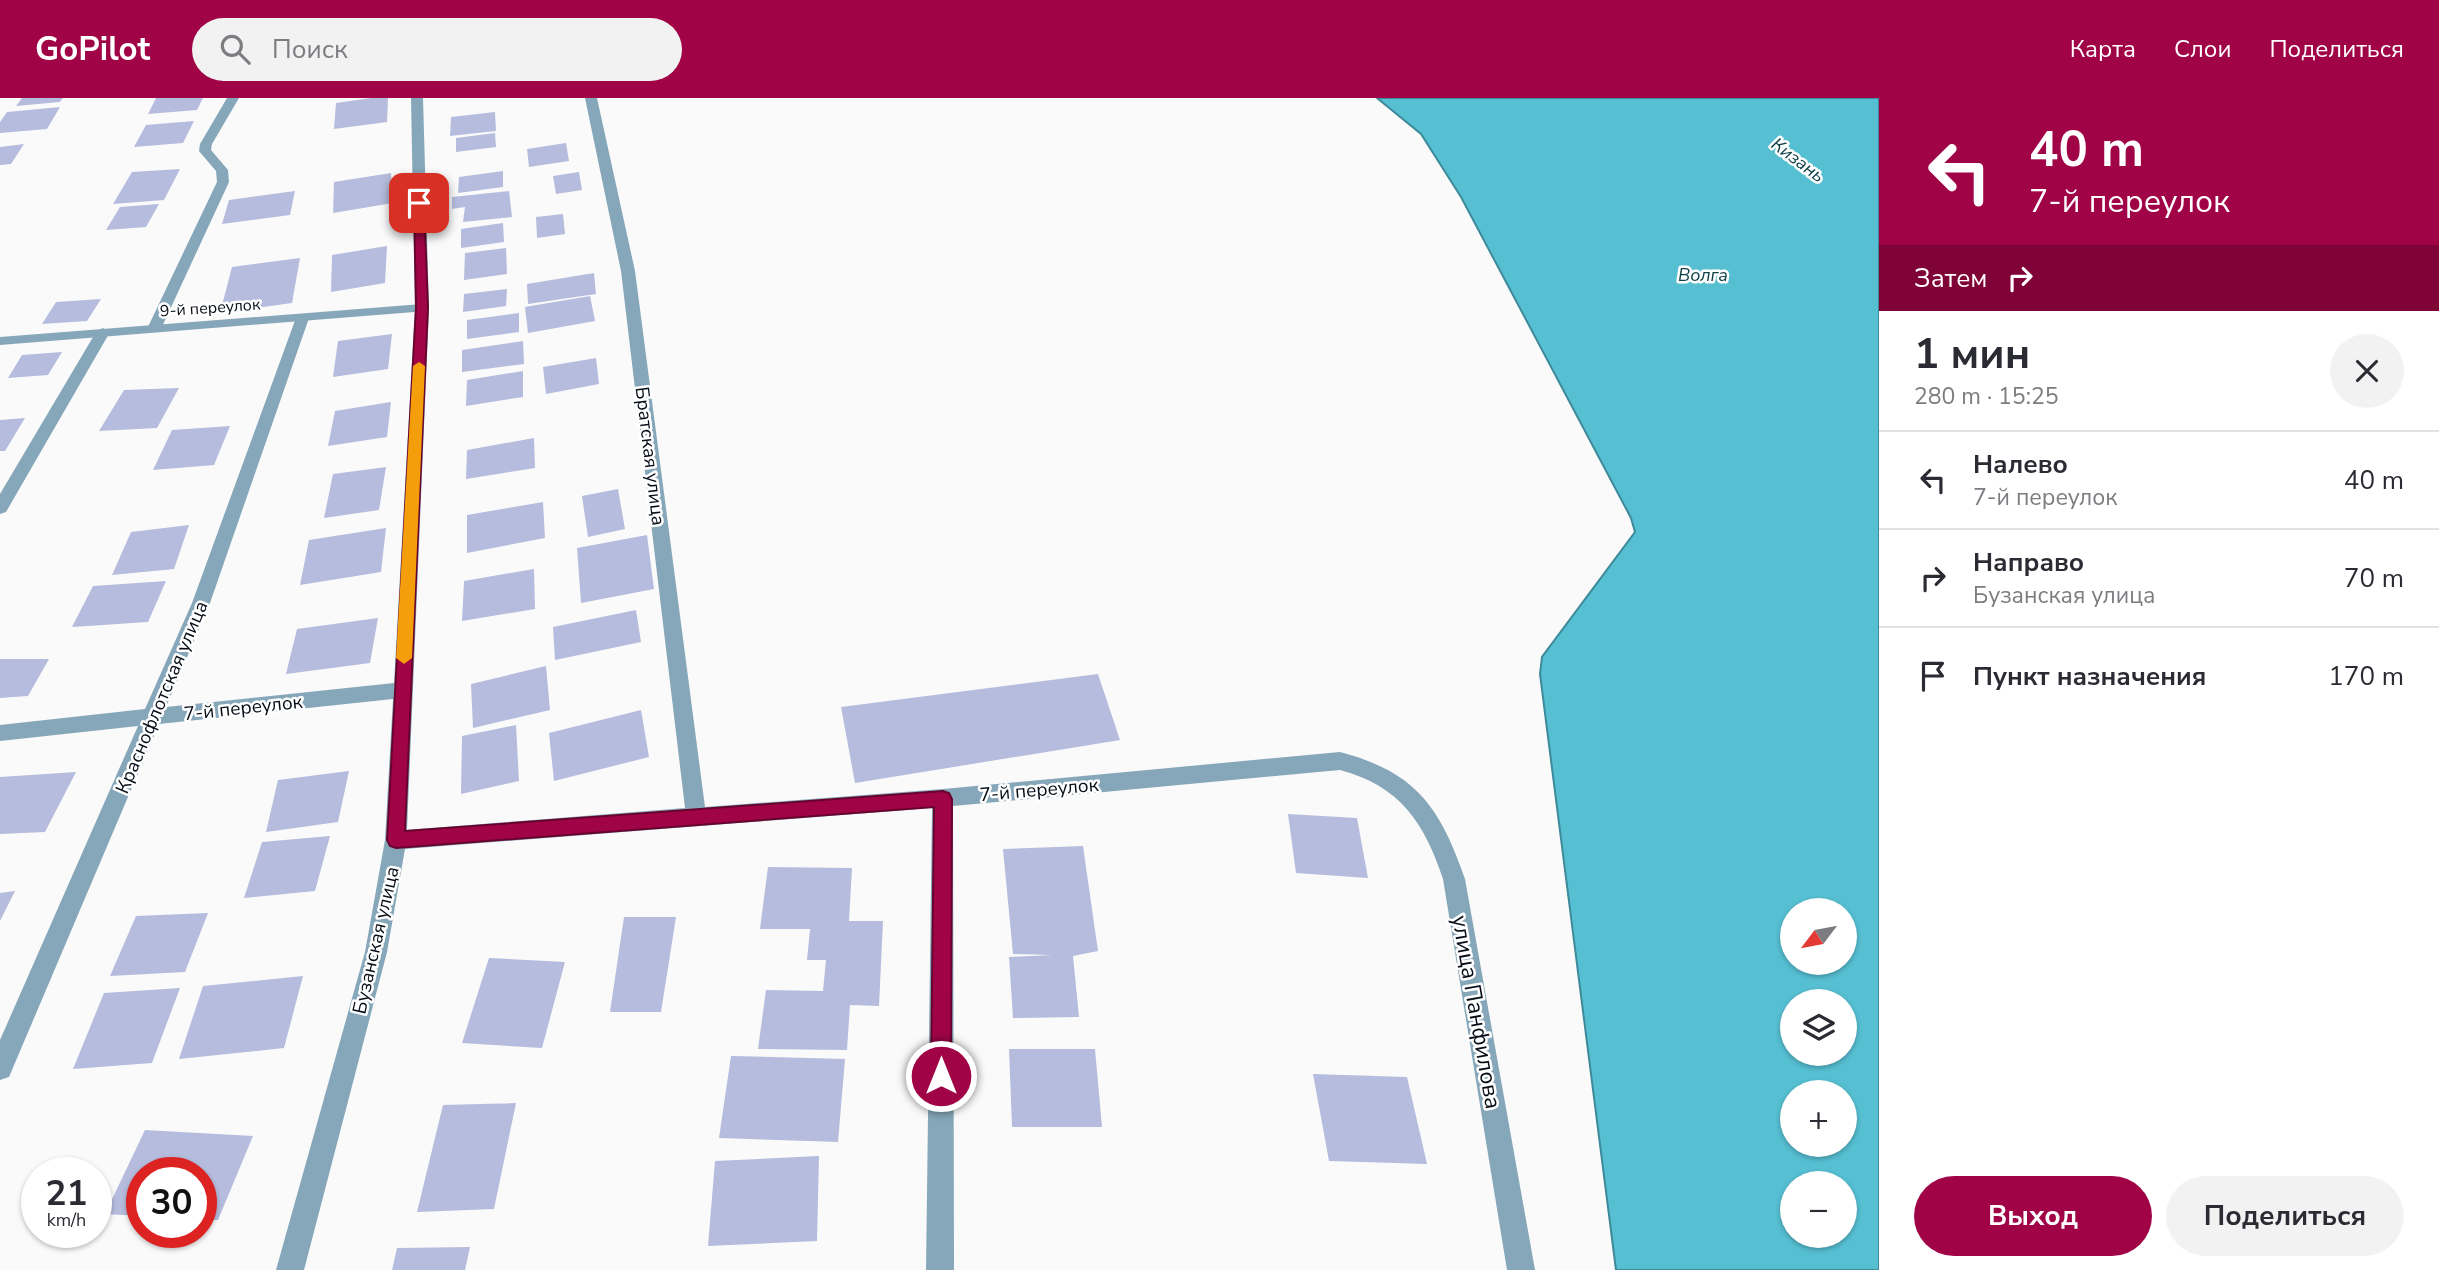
<!DOCTYPE html>
<html lang="ru">
<meta charset="utf-8">
<style>
body{margin:0;font-family:"Nunito Sans",sans-serif;background:#f2f2f3;color:#2b2b33;height:100vh;display:flex;flex-direction:column;font-size:26px;white-space:nowrap}
*{box-sizing:border-box;margin:0}
p{font-size:23px;color:#7c7c81}
.icon{flex:none;width:38px;height:38px;fill:none;stroke:currentColor;stroke-width:2;stroke-linecap:round;stroke-linejoin:round}
.map{position:relative;flex:1;overflow:hidden}
.panel{display:flex;flex-direction:column;background:#fff;width:560px}
.panel>*{flex:none}
.hud{background:#a00447;color:#fff;overflow:hidden}
.needle{width:46px;rotate:238deg}
.fabs{position:absolute;left:1780px;top:800px;display:grid;gap:14px}
.fabs a{display:grid;place-items:center;width:77px;height:77px;border-radius:50%;background:#fff;box-shadow:0 2px 5px #0004;font-size:35px}
.speed{position:absolute;left:21px;top:1059px;display:flex;gap:14px;font-size:35px;font-weight:700;text-align:center}
.speed>*{display:grid;place-content:center;width:91px;height:91px;border-radius:50%;background:#fff;box-shadow:0 2px 5px #0004;line-height:1}
.speed small{font-size:18px;font-weight:400}
.speed .limit{border:10px solid #d22;background:#fff;color:#111}
.pin{position:absolute;display:grid;place-items:center;width:60px;height:60px;color:#fff;margin:-30px;border-radius:14px;box-shadow:0 4px 10px #0006}
.me{position:absolute;width:77px;margin:-38px;rotate:0deg;stroke-linejoin:round;filter:drop-shadow(0 0 5px #0008)}
.turn{display:flex;align-items:center;gap:24px;height:147px;padding:0 35px;font-size:32px}
.turn .icon{width:91px;height:91px;stroke-width:2.5}
.turn b{display:block;font-size:49px;line-height:60px}
.then{display:flex;align-items:center;height:66px;padding:0 35px;background:#0003;gap:14px;font-size:26px}
.round{display:grid;place-items:center;flex:none;width:74px;height:74px;border-radius:37px;background:#f2f2f3}
.summary{display:flex;align-items:center;justify-content:space-between;height:119px;padding:0 35px}
h1{font-size:42px;font-weight:700;line-height:52px}
.cta{display:flex;gap:14px;margin-top:auto;padding:14px 35px}
.cta a{flex:1;height:80px;border-radius:42px;background:#a00447;color:#fff;font-size:28px;font-weight:700;line-height:80px;text-align:center}
.cta a+a{background:#f2f2f3;color:#2b2b33}
ul{padding:0;list-style:none}
li{display:flex;align-items:center;gap:21px;height:98px;padding:0 35px;border-top:2px solid #e1e1e2}
li div{flex:1}
li b{display:block;font-size:26px}
li em{font-style:normal}
header{display:flex;align-items:center;gap:42px;box-sizing:border-box;height:98px;padding:0 35px;background:#a00447;color:#fff}
header strong{font-size:33px}
nav{display:flex;gap:38px;margin-inline-start:auto;font-size:24px}
.search{width:490px;height:63px;background:#f2f2f3;display:flex;align-items:center;gap:18px;box-sizing:border-box;padding:0 24px;border-radius:38px;color:#7c7c81;font-size:26px}
main{display:flex;flex:1;min-height:0}
.map>svg:first-child{display:block}
.water{fill:#56bfd2;stroke:#3e8a9a;stroke-width:2;fill-rule:evenodd}
.building{fill:#b6bcdd}
.lines{fill:none;stroke-linecap:round;stroke-linejoin:round}
.minor{fill:#86a7b9;fill-rule:evenodd}
.tertiary{fill:#86a7b9;fill-rule:evenodd}
.route{fill:#a00447;stroke:#68032e;stroke-width:2}
.slow{fill:#f59e0b}
.labels{text-anchor:middle;stroke-width:5;stroke-linejoin:round;paint-order:stroke}
.far-street-label{font-size:16px;fill:#060d17;stroke:#fff}
.far-water-label{font-size:18px;font-style:italic;fill:#104048;stroke:#fff}
.street-label{font-size:19px;fill:#060d17;stroke:#fff}
.near-street-label{font-size:23px;fill:#060d17;stroke:#fff}
</style>
<header>
<strong>GoPilot</strong>
<div class="search"><svg class="icon" aria-label="search" viewBox="0 0 24 24"><circle cx="10" cy="10" r="6"/><path d="M15 15l6 6"/></svg>Поиск</div>
<nav><a>Карта</a><a>Слои</a><a>Поделиться</a></nav>
</header>
<main>
<div class="map">
<svg width="1879" height="1172" viewBox="0 0 1879 1172">
<rect width="100%" height="100%" fill="#fafafa"/>
<path class="water" d="M1377 0H1879V1172H1616L1540 576 1542 559 1635 434 1631 420 1461 99 1421 36ZM1792 812H1844V864H1792ZM1792 903H1844V956H1792ZM1792 994H1844V1046H1792ZM1792 1085H1844V1138H1792Z"/>
<path class="building" d="M22 0H63L60 4 16 8Z
M156 0H203L197 12 148 16Z
M371 0H388L387 24 334 31 336 5Z
M60 9 47 31 0 35V24L7 14Z
M495 14 496 33 450 38 451 19Z
M194 23 183 45 134 49 146 27Z
M495 35 496 49 456 54V40Z
M566 45 569 63 529 69 527 51Z
M24 46 11 66 0 67V49Z
M180 71 164 102 113 106 132 74Z
M503 73V89L458 95 459 79Z
M579 74 582 92 556 96 553 78Z
M391 75 393 105 333 115 334 84Z
M295 93 290 117 222 126 229 102Z
M509 93 512 119 463 124 465 109 452 111V99Z
M159 106 146 129 106 132 120 109Z
M563 116 565 136 537 140 536 119Z
M503 125 504 144 461 150V131Z
M387 148 385 185 331 194 332 157Z
M506 150 507 176 464 182 465 155Z
M300 160 292 205 220 215 232 169Z
M594 175 596 196 528 206 527 186Z
M507 191 506 208 463 214 464 196Z
M590 198 595 223 528 235 525 209Z
M101 201 87 223 42 226 56 204Z
M519 215V234L467 241V222Z
M392 236 388 271 333 279 338 243Z
M523 243 524 266 462 274V252Z
M62 254 48 277 8 280 22 257Z
M596 260 599 286 546 296 543 269Z
M523 273V299L466 308 467 282Z
M179 290 157 330 99 333 124 292Z
M391 304 387 339 328 348 335 313Z
M25 320 5 353H0V322Z
M230 328 214 367 153 372 172 332Z
M534 340 535 370 466 381 467 352Z
M386 369 379 412 324 420 333 376Z
M618 391 625 431 588 439 582 398Z
M543 404 545 440 467 455V417Z
M189 427 174 471 112 477 131 434Z
M386 430 381 474 300 487 309 442Z
M647 437 654 491 581 505 577 450Z
M534 471 535 511 462 523 464 483Z
M166 483 148 524 72 529 93 488Z
M636 512 641 544 555 562 553 529Z
M378 520 370 565 286 576 297 531Z
M0 561H49L28 598 0 600Z
M546 568 550 612 473 630 471 586Z
M1098 576 1120 642 855 685 841 609Z
M641 612 649 659 554 683 549 635Z
M516 627 519 683 461 696 462 638Z
M349 673 338 724 266 734 278 682Z
M76 674 45 734 0 736V679Z
M1288 716 1357 720 1368 780 1296 775Z
M330 738 315 793 244 800 262 744Z
M1083 748 1098 853 1073 858 1079 919 1013 920 1009 859 1052 857 1013 856 1003 751Z
M768 769 852 770 849 823H883L879 908 850 907 847 952 758 951 766 892 823 893 826 862H807L810 831H760Z
M15 793 0 823V795Z
M208 815 185 874 110 878 136 818Z
M624 819H676L661 914H610Z
M489 860 565 864 542 950 462 945Z
M303 878 284 950 179 961 203 888Z
M180 890 152 965 73 971 104 895Z
M1009 951H1095L1102 1029H1012Z
M731 958 845 961 838 1044 719 1040Z
M1313 976 1407 979 1427 1066 1329 1063Z
M516 1005 494 1111 417 1114 443 1007Z
M145 1032 253 1038 218 1122 201 1121V1074H142V1118L105 1116Z
M819 1058 817 1143 708 1148 715 1063Z
M470 1149 465 1172H392L397 1150Z"/>
<g class="lines">
<path class="minor" d="M227 0H239L212 46 211 52 228 72 229 84 161 231 159 234H149L147 231 217 84 216 73 199 53 200 46Z
M411 0H423L429 210 407 732 685 710 621 173 585 0H597L635 173 705 709 943 691 1340 654C1416 674 1440 709 1465 781L1535 1172H1507L1443 781C1424 724 1400 688 1340 672L953 708 954 1172H926L932 710 405 751 387 854 304 1172H276L365 854 385 742 393 601 159 626 9 979 0 982V942L138 628 0 643V627L145 611 192 505 297 217H307L309 220 210 505 166 609 394 585 415 210Z
M103 230 110 234 6 414 0 416V396L96 234Z"/>
<path class="tertiary" d="M422 206 429 210 427 213 0 247V239Z"/>
</g>
<path class="route" d="M419 102 424 105 428 209 405 733 943 693 949 695 952 701 951 978 948 985 941 988 934 985 931 978 934 709 396 750 390 748 387 742 416 209 414 105Z"/>
<path class="slow" d="M419 264 425 268 412 560 404 566 396 560 413 268Z"/>
<g class="labels">
<g class="far-street-label">
<text transform="translate(210 209) rotate(-4)" y="6">9-й переулок</text>
</g>
<g class="far-water-label">
<text transform="translate(1798 62) rotate(37)" y="6">Кизань</text>
<text x="1703" y="183">Волга</text>
</g>
<g class="street-label">
<text transform="translate(651 358) rotate(83)" y="7">Братская улица</text>
<text transform="translate(161 599) rotate(-67)" y="7">Краснофлотская улица</text>
<text transform="translate(243 609) rotate(-6)" y="7">7-й переулок</text>
<text transform="translate(1039 691) rotate(-5)" y="7">7-й переулок</text>
<text transform="translate(375 842) rotate(-77)" y="7">Бузанская улица</text>
</g>
<g class="near-street-label">
<text transform="translate(1477 914) rotate(80)" y="8">улица Панфилова</text>
</g>
</g>
</svg>
<div class="fabs">
<a><svg class="needle" viewBox="-14 -14 28 28"><path d="M0-13l5 13h-10z" fill="#e53935"/><path d="M0 13l5-13h-10z" fill="#7c7c81"/></svg></a>
<a><svg class="icon" aria-label="layers" viewBox="0 0 24 24"><path d="M12 4l9 5-9 5-9-5zM3 14l9 5 9-5"/></svg></a>
<a>+</a>
<a>−</a>
</div>
<div class="speed"><div>21<small>km/h</small></div><div class="limit">30</div></div>
<div class="pin" style="left:419px;top:105px;background:#d93025"><svg class="icon" aria-label="arrive" viewBox="0 0 24 24"><path d="M6 21V4h12l-3 4 3 4H6"/></svg></div>
<svg class="me" style="left:941px;top:978px" viewBox="-20 -20 40 40"><circle r="17" fill="#a00447" stroke="#fff" stroke-width="3"/><path d="M0-11L8 9 0 5-8 9z" fill="#fff"/></svg>
</div>
<section class="panel">
<div class="hud">
<div class="turn"><svg class="icon" aria-label="left" viewBox="0 0 24 24"><path d="M17 20v-9H6M10 6l-5 5 5 5"/></svg><div><b>40 m</b>7-й переулок</div></div>
<div class="then">Затем<svg class="icon" aria-label="right" viewBox="0 0 24 24"><path d="M7 20v-9h11M14 6l5 5-5 5"/></svg></div>
</div>
<div class="summary"><div><h1>1 мин</h1><p>280 m · 15:25</p></div><a class="round"><svg class="icon" aria-label="close" viewBox="0 0 24 24"><path d="M6 6l12 12M18 6L6 18"/></svg></a></div>
<ul>
<li><svg class="icon" aria-label="left" viewBox="0 0 24 24"><path d="M17 20v-9H6M10 6l-5 5 5 5"/></svg><div><b>Налево</b><p>7-й переулок</p></div><em>40 m</em></li>
<li><svg class="icon" aria-label="right" viewBox="0 0 24 24"><path d="M7 20v-9h11M14 6l5 5-5 5"/></svg><div><b>Направо</b><p>Бузанская улица</p></div><em>70 m</em></li>
<li><svg class="icon" aria-label="arrive" viewBox="0 0 24 24"><path d="M6 21V4h12l-3 4 3 4H6"/></svg><div><b>Пункт назначения</b></div><em>170 m</em></li>
</ul>
<div class="cta"><a>Выход</a><a>Поделиться</a></div>
</section>
</main>
